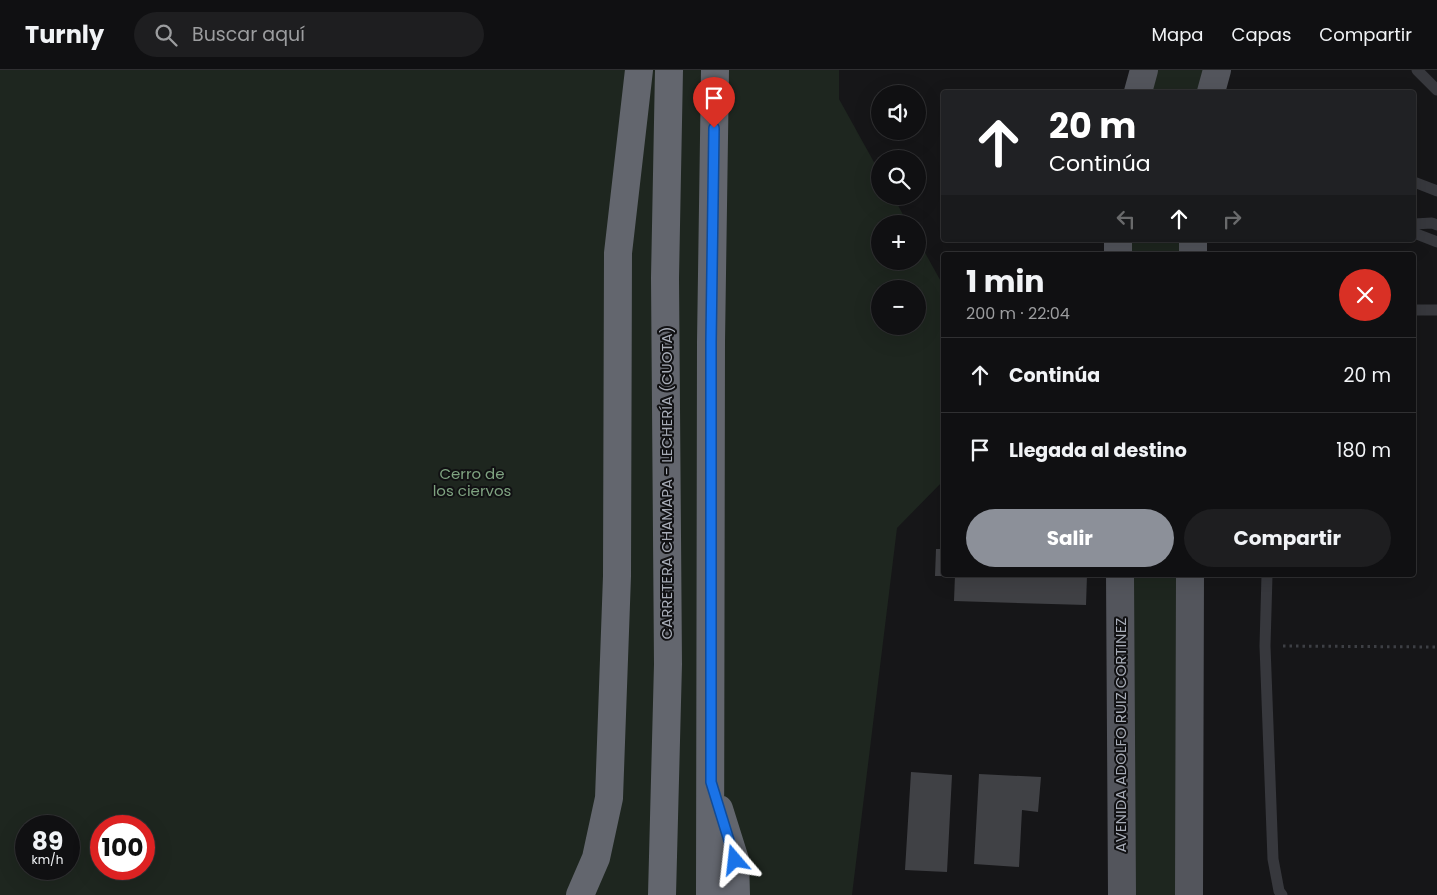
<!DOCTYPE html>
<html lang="es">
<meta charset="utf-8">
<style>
body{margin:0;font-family:Poppins,sans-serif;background:#1e1e20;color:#f1f3f6;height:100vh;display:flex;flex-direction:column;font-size:19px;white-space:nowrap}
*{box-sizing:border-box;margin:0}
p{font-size:16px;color:#9c9d9f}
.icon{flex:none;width:28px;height:28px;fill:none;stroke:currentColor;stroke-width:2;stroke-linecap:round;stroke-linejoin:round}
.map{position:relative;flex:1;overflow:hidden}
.sheet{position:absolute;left:941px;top:182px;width:475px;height:325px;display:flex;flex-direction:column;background:#101012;border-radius:5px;box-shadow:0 5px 20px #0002,0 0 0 1px #303032}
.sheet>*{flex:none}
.hud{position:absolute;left:941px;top:20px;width:475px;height:152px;border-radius:5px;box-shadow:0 5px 20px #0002,0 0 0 1px #303032;background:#202124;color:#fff;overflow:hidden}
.controls{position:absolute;left:871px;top:15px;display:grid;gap:10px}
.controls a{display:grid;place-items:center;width:55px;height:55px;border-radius:50%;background:#101012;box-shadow:0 5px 20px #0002,0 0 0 1px #303032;font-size:25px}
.speed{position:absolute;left:15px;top:745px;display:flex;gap:10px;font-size:25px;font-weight:700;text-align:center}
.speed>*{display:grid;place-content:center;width:65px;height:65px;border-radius:50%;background:#101012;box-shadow:0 5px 20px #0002,0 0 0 1px #303032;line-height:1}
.speed small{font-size:12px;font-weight:400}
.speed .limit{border:8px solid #d22;background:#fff;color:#111}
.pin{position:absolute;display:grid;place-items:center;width:42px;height:42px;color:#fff;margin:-51px -21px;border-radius:50% 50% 50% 0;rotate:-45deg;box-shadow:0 0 5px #0007}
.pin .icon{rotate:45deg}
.me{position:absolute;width:55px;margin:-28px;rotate:343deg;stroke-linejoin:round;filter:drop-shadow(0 0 4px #0008)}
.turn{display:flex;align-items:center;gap:18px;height:105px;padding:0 25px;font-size:22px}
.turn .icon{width:65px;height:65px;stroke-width:2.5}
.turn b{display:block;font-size:35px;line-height:42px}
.lanes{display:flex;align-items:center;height:48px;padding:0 25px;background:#0003;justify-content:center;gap:25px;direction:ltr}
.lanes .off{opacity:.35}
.round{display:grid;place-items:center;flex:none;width:52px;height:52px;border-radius:26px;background:#1e1e20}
.headline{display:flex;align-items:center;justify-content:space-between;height:85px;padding:0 25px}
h1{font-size:30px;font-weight:700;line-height:38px}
.button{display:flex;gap:10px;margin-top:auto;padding:10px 25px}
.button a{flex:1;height:58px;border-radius:30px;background:#8c9099;color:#fff;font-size:20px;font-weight:700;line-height:58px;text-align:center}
.button a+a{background:#1e1e20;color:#f1f3f6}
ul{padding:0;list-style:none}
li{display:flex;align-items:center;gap:15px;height:75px;padding:0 25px;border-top:1px solid #303032}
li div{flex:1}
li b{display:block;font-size:19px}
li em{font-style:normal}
header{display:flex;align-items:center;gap:30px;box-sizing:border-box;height:70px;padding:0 25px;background:#101012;border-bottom:1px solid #303032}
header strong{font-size:24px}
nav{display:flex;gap:28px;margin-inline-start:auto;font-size:18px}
.search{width:350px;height:45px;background:#1e1e20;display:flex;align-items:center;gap:12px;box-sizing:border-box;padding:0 18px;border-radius:28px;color:#9c9d9f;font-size:19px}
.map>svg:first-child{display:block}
.green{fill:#1e261f;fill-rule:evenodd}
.building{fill:#404145}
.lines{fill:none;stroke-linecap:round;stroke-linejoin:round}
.path{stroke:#3d3f44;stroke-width:3;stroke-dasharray:2.5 4;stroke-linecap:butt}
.lane{stroke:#37383d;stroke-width:11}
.primary{stroke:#53555c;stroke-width:28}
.highway{stroke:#63666e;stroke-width:28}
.route-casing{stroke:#114b97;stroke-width:12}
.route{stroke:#1a73e8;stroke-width:9}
.labels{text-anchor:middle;stroke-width:4;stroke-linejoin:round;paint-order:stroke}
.park-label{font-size:15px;fill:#7fa381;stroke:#111113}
.street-label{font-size:15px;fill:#a8adb8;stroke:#111113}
</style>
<header>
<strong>Turnly</strong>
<div class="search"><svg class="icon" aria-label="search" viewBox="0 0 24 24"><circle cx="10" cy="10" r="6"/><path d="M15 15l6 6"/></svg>Buscar aquí</div>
<nav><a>Mapa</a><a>Capas</a><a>Compartir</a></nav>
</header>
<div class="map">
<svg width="1437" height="825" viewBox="0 0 1437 825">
<rect width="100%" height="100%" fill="#161618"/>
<path class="green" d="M0 0H839V29L880 103V126H893L908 154H880V191H918V170L944 217V410L897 458 852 825H0ZM880 219H918V256H880ZM26 756H69V799H26ZM101 756H144V799H101Z
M1144 0H1217L1211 22H1138Z
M1118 170H1193V185H1118Z
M1120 505H1190L1189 825H1122Z"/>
<path class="building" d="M936 479H944V506H935Z
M955 505H1087L1086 535 954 531Z
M911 702 952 705 947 802 905 800Z
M979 704 1041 707 1038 742 1022 740 1019 797 974 794Z"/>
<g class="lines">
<path class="path" d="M1283 576 1437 577"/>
<path class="lane" d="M1417 0 1437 20
M1414 112 1437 121
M1414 154 1432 153 1437 155
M1414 163 1437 172
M1414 240H1437
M1267 505 1265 576 1273 789 1279 821 1282 825"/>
<path class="primary" d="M1138 22 1144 0
M1211 22 1217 0
M1118 185V170
M1193 185V170
M1120 505 1122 825
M1189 825 1190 505"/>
<path class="highway" d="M719 739 735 790 736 825
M580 825 596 788 609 728 617 506 618 183 639 0
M662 825 668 594 665 208 669 0
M710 825 711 272 715 0"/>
</g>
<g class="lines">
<g class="route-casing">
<path id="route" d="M714 58 711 272V712L735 790"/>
</g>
<use href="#route" class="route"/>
</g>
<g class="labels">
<g class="park-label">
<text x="472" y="409">Cerro de<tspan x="472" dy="17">los ciervos</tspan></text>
</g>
<g class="street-label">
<text transform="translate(667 413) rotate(-90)" y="5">CARRETERA CHAMAPA - LECHERÍA (CUOTA)</text>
<text transform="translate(1121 665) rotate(-90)" y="5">AVENIDA ADOLFO RUIZ CORTINEZ</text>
</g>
</g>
</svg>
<div class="controls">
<a><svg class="icon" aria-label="sound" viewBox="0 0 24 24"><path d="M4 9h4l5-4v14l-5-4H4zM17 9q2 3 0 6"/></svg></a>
<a><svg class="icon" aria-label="search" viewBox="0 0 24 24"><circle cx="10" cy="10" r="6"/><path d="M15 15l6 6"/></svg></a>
<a>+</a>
<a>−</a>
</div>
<div class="speed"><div>89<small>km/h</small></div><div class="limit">100</div></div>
<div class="pin" style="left:714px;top:58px;background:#d93025"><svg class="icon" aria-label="arrive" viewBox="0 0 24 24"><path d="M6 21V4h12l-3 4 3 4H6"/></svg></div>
<svg class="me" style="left:735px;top:790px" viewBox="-20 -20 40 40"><path d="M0-17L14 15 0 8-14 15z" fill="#1a73e8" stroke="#fff" stroke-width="4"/></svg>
<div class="hud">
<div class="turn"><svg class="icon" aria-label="ahead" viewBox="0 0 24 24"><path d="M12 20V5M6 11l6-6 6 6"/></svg><div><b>20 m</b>Continúa</div></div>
<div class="lanes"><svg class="icon off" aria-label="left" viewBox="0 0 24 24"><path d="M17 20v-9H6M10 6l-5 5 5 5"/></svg><svg class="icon" aria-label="ahead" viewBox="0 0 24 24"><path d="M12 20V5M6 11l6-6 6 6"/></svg><svg class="icon off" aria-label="right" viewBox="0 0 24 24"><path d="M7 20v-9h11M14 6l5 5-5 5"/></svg></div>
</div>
<section class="sheet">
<div class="headline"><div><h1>1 min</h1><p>200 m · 22:04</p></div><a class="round" style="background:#d93025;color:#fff"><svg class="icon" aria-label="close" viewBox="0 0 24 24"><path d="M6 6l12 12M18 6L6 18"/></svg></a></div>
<ul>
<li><svg class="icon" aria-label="ahead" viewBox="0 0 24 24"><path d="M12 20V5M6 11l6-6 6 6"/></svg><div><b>Continúa</b></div><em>20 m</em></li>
<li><svg class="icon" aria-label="arrive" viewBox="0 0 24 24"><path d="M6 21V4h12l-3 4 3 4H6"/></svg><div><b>Llegada al destino</b></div><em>180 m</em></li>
</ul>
<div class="button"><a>Salir</a><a>Compartir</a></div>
</section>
</div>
